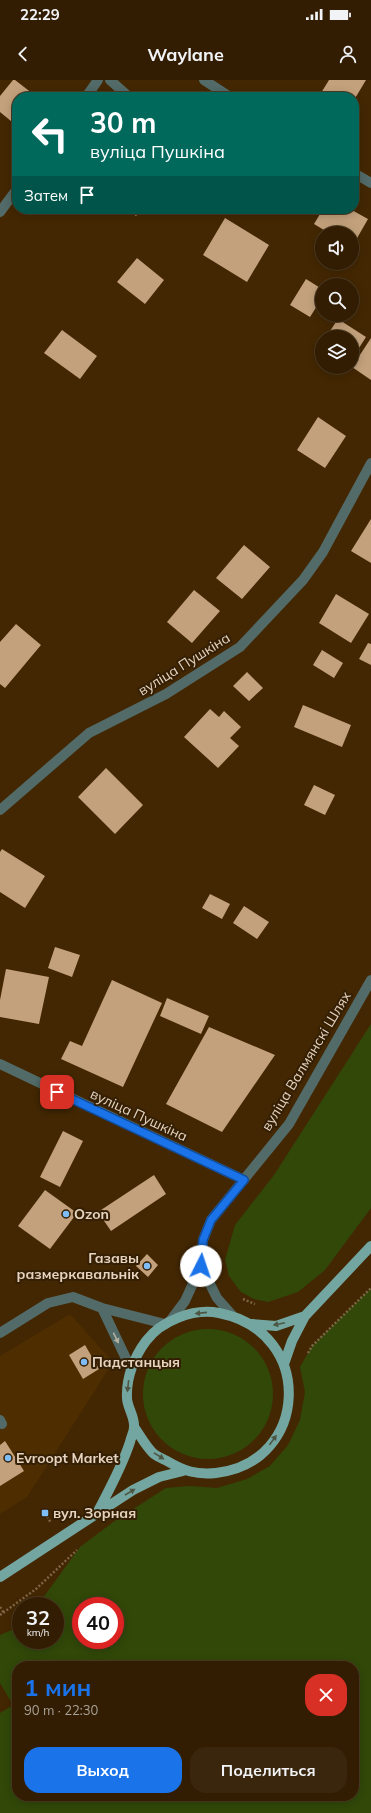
<!DOCTYPE html>
<html lang="ru">
<meta charset="utf-8">
<style>
body{margin:0;font-family:Mulish,sans-serif;background:#3a260c;color:#f1f3f6;height:100vh;display:flex;flex-direction:column;font-size:15px;white-space:nowrap}
*{box-sizing:border-box;margin:0}
p{font-size:13px;color:#a8a299}
.icon{flex:none;width:22px;height:22px;fill:none;stroke:currentColor;stroke-width:2;stroke-linecap:round;stroke-linejoin:round}
.map{position:relative;flex:1;overflow:hidden}
.panel{position:absolute;left:12px;top:1581px;width:347px;height:140px;display:flex;flex-direction:column;background:#321d02;border-radius:16px;box-shadow:0 2px 10px #0003,0 0 0 1px #4d3b24}
.panel>*{flex:none}
.hud{position:absolute;left:12px;top:12px;width:347px;height:122px;border-radius:16px;box-shadow:0 2px 10px #0003,0 0 0 1px #4d3b24;background:#00695c;color:#fff;overflow:hidden}
.buttons{position:absolute;left:315px;top:146px;display:grid;gap:8px}
.buttons a{display:grid;place-items:center;width:44px;height:44px;border-radius:50%;background:#321d02;box-shadow:0 2px 10px #0003,0 0 0 1px #4d3b24;font-size:20px}
.speed{position:absolute;left:12px;top:1517px;display:flex;gap:8px;font-size:20px;font-weight:700;text-align:center}
.speed>*{display:grid;place-content:center;width:52px;height:52px;border-radius:50%;background:#321d02;box-shadow:0 2px 10px #0003,0 0 0 1px #4d3b24;line-height:1}
.speed small{font-size:10px;font-weight:400}
.speed .limit{border:6px solid #d22;background:#fff;color:#111}
.pin{position:absolute;display:grid;place-items:center;width:34px;height:34px;color:#fff;margin:-17px;border-radius:8px;box-shadow:0 2px 6px #0006}
.me{position:absolute;width:44px;margin:-22px;rotate:4deg;stroke-linejoin:round;filter:drop-shadow(0 0 3px #0008)}
.turn{display:flex;align-items:center;gap:14px;height:84px;padding:0 12px;font-size:18px}
.turn .icon{width:52px;height:52px;stroke-width:2.5}
.turn b{display:block;font-size:28px;line-height:34px}
.then{display:flex;align-items:center;height:38px;padding:0 12px;background:#0003;gap:8px;font-size:15px}
.round{display:grid;place-items:center;flex:none;width:42px;height:42px;border-radius:16px;background:#3a260c}
.headline{display:flex;align-items:center;justify-content:space-between;height:68px;padding:0 12px}
h1{font-size:24px;font-weight:700;line-height:30px;color:#1a73e8}
.cta{display:flex;gap:8px;margin-top:auto;padding:8px 12px}
.cta a{flex:1;height:46px;border-radius:16px;background:#1a73e8;color:#fff;font-size:16px;font-weight:700;line-height:46px;text-align:center}
.cta a+a{background:#3a260c;color:#f1f3f6}
.status{display:flex;justify-content:space-between;align-items:center;height:28px;padding:0 20px;background:#321d02;direction:ltr}
.status svg{height:11px;fill:currentColor}
header{display:flex;justify-content:space-between;align-items:center;height:52px;padding:0 12px;background:#321d02;font-size:18px;font-weight:700}
.map>svg:first-child{display:block}
.built{fill:#4e2d00}
.green{fill:#314809;fill-rule:evenodd}
.building{fill:#c3a17c}
.lines{fill:none;stroke-linecap:round;stroke-linejoin:round}
.path{stroke:#7e6547;stroke-width:2.5;stroke-dasharray:2 2;stroke-linecap:butt}
.minor{stroke:#526b68;stroke-width:10}
.major{stroke:#73a6a1;stroke-width:10}
.oneway{fill:#4d5543}
.oneway2{fill:#b2afa1}
.route-casing{stroke:#114b97;stroke-width:10}
.route{stroke:#1a73e8;stroke-width:7}
.poi-dot{fill:#7fbdf9;stroke:#341f04;stroke-width:1.5}
.labels{text-anchor:middle;stroke-width:4;stroke-linejoin:round;paint-order:stroke}
.street-label{font-size:14px;fill:#e5d3c0;stroke:#341f04}
.poi-label{font-size:14px;font-weight:bold;fill:#e5d3c0;stroke:#341f04;text-anchor:start}
</style>
<div class="status"><b>22:29</b><svg viewBox="0 0 49 12"><path d="M0 12V9h3v3zM5 12V6h3v6zM10 12V3h3v9zM15 12V0h3v12zM26 1h20v11H26zM47 4h2v5h-2z"/></svg></div>
<header><svg class="icon" aria-label="back" viewBox="0 0 24 24"><path d="M15 5l-7 7 7 7"/></svg>Waylane<svg class="icon" aria-label="person" viewBox="0 0 24 24"><circle cx="12" cy="8" r="4"/><path d="M4 21q1-7 8-7t8 7"/></svg></header>
<div class="map">
<svg width="371" height="1733" viewBox="0 0 371 1733">
<rect width="100%" height="100%" fill="#432702"/>
<path class="built" d="M70 1234 113 1282 27 1417 0 1434V1276Z"/>
<path class="green" d="M371 944V1128L325 1190 298 1212 268 1222 254 1219 241 1212 229 1196 225 1180 235 1145 274 1095Z
M371 1208V1733H0V1633L13 1625 0 1603V1555L21 1546V1560H55V1526H37L80 1467 116 1440 166 1408 189 1406 217 1408 247 1399 270 1386 288 1365 300 1340 305 1312 300 1287 312 1266ZM81 1526H115V1560H81ZM17 1586H354V1716H17Z
M143 1314a65 65 0 1 1 130 0a65 65 0 1 1-130 0Z"/>
<path class="building" d="M13 0H15L37 17H17V46L0 32V16Z
M329 0H366L354 20V17H327L321 13Z
M128 129H142L136 136Z
M323 129H350L368 139 352 167V153H329L314 144Z
M225 138 269 165 247 202 203 175Z
M137 178 164 200 145 224 117 202Z
M306 199 322 209V218L310 237 290 225Z
M338 239 366 257 352 279V257H326Z
M62 250 97 276 80 299 44 273Z
M371 258V300L352 287Z
M318 337 346 356 325 388 297 370Z
M371 439V483L351 471Z
M244 465 270 487 242 519 216 498Z
M194 510 220 531 192 563 167 542Z
M336 514 369 534 351 563 319 543Z
M16 544 41 565 5 608 0 604V562Z
M368 563 371 564V585L359 579Z
M322 570 343 583 334 598 313 585Z
M247 592 263 608 249 621 233 606Z
M303 625 351 645 342 667 294 647Z
M210 629 219 637 224 631 241 647 230 658 239 666 218 688 184 657Z
M106 688 143 725 115 754 78 717Z
M314 705 335 715 325 735 304 725Z
M2 769 45 796 25 828 0 812V772Z
M210 814 230 824 222 839 202 828Z
M244 826 269 842 257 859 233 843Z
M55 867 80 875 72 897 48 888Z
M6 889 49 897 39 944 0 937V920Z
M112 900 162 923 123 1007 61 979 70 961 82 966Z
M167 918 209 936 201 954 160 936Z
M209 947 275 975 222 1052 166 1024Z
M63 1051 83 1061 60 1107 40 1097Z
M154 1095 166 1114 111 1151 98 1132Z
M45 1110 77 1133 50 1169 18 1146Z
M147 1174 158 1185 148 1197 136 1186Z
M85 1265 99 1289 83 1299 69 1275Z
M5 1361 24 1391 0 1406V1365Z"/>
<g class="lines">
<path class="path" d="M243 1219 255 1224
M308 1273 312 1266 371 1208
M45 1433 51 1443
M0 1527 4 1533
M0 1535 36 1509 77 1470"/>
<path class="minor" d="M110 0 129 17
M204 0 230 17
M86 17 98 0
M354 93 371 103
M0 132 17 109
M0 730 89 653 166 614 240 567 303 500 323 472 371 383
M0 984 244 1100
M201 1186 217 1218 233 1236
M102 1228 131 1289
M170 1241 185 1221 201 1186 203 1160 211 1140 289 1044 371 900
M0 1253 48 1223 73 1217 102 1228 165 1244
M0 1340 2 1344"/>
<path class="major" d="M252 1244 276 1246 305 1236
M284 1284 292 1261 305 1236 371 1166
M97 1433C109 1410 122 1387 130 1362 131 1357 134 1352 134 1347 135 1337 127 1327 127 1318 126 1298 134 1277 146 1261 161 1241 193 1228 219 1233 316 1252 309 1383 216 1393 196 1395 184 1391 167 1381 163 1379 158 1377 154 1374 146 1367 140 1355 134 1347
M0 1497 133 1410 159 1397 183 1391"/>
</g>
<defs><path id="oneway-solid" d="M-6-.8H1V-3.2L6.5 0L1 3.2V.8H-6Z"/></defs>
<g class="oneway">
<use href="#oneway-solid" transform="translate(201 1233) rotate(174)"/>
<use href="#oneway-solid" transform="translate(279 1244) rotate(168)"/>
<use href="#oneway-solid" transform="translate(128 1306) rotate(97)"/>
<use href="#oneway-solid" transform="translate(273 1360) rotate(-54)"/>
<use href="#oneway-solid" transform="translate(159 1376) rotate(32)"/>
<use href="#oneway-solid" transform="translate(130 1412) rotate(-31)"/>
</g>
<use class="oneway2" href="#oneway-solid" transform="translate(116 1258) rotate(64)"/>
<g class="lines">
<g class="route-casing">
<path id="route" d="M57 1012 244 1100 211 1140 203 1160 201 1186"/>
</g>
<use href="#route" class="route"/>
</g>
<g class="poi-dot">
<circle cx="66" cy="1134" r="4"/>
<circle cx="147" cy="1186" r="4"/>
<circle cx="84" cy="1282" r="4"/>
<circle cx="8" cy="1378" r="4"/>
<rect x="41" y="1429" width="8" height="8" rx="2"/>
</g>
<g class="labels">
<g class="street-label">
<text transform="translate(184 584) rotate(-32)" y="5">вуліца Пушкіна</text>
<text transform="translate(306 981) rotate(-59)" y="5">вуліца Валмянскі Шлях</text>
<text transform="translate(139 1035) rotate(25)" y="5">вуліца Пушкіна</text>
</g>
<g class="poi-label">
<text x="74" y="1139">Ozon</text>
<text x="139" y="1183" text-anchor="end">Газавы<tspan x="139" dy="16">размеркавальнік</tspan></text>
<text x="92" y="1287">Падстанцыя</text>
<text x="16" y="1383">Evroopt Market</text>
<text x="53" y="1438">вул. Зорная</text>
</g>
</g>
</svg>
<div class="buttons">
<a><svg class="icon" aria-label="sound" viewBox="0 0 24 24"><path d="M4 9h4l5-4v14l-5-4H4zM17 9q2 3 0 6"/></svg></a>
<a><svg class="icon" aria-label="search" viewBox="0 0 24 24"><circle cx="10" cy="10" r="6"/><path d="M15 15l6 6"/></svg></a>
<a><svg class="icon" aria-label="layers" viewBox="0 0 24 24"><path d="M12 4l9 5-9 5-9-5zM3 14l9 5 9-5"/></svg></a>
</div>
<div class="speed"><div>32<small>km/h</small></div><div class="limit">40</div></div>
<div class="pin" style="left:57px;top:1012px;background:#d93025"><svg class="icon" aria-label="arrive" viewBox="0 0 24 24"><path d="M6 21V4h12l-3 4 3 4H6"/></svg></div>
<svg class="me" style="left:201px;top:1186px" viewBox="-20 -20 40 40"><circle r="19" fill="#fff"/><path d="M0-13L10 11 0 6-10 11z" fill="#1a73e8"/></svg>
<div class="hud">
<div class="turn"><svg class="icon" aria-label="left" viewBox="0 0 24 24"><path d="M17 20v-9H6M10 6l-5 5 5 5"/></svg><div><b>30 m</b>вуліца Пушкіна</div></div>
<div class="then">Затем<svg class="icon" aria-label="arrive" viewBox="0 0 24 24"><path d="M6 21V4h12l-3 4 3 4H6"/></svg></div>
</div>
<section class="panel">
<div class="headline"><div><h1>1 мин</h1><p>90 m · 22:30</p></div><a class="round" style="background:#d93025;color:#fff"><svg class="icon" aria-label="close" viewBox="0 0 24 24"><path d="M6 6l12 12M18 6L6 18"/></svg></a></div>
<div class="cta"><a>Выход</a><a>Поделиться</a></div>
</section>
</div>
